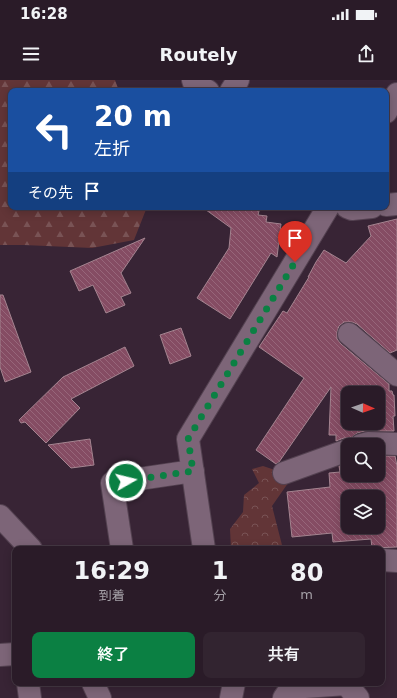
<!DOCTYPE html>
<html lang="ja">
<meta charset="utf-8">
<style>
body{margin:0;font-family:"DejaVu Sans","Noto Sans JP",sans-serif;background:#322430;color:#f1f3f6;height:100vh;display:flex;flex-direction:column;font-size:15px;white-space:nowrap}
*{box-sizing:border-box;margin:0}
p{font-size:13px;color:#a5a1a8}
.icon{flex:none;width:22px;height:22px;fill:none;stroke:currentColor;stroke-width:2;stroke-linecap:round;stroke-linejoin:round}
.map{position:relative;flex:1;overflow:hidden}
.details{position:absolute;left:12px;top:466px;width:373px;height:140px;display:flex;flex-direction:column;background:#2a1b28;border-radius:8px;box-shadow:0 2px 10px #0003,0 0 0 1px #463945}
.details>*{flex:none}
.banner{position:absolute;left:8px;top:8px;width:381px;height:122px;border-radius:8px;box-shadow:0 2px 10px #0003,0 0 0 1px #463945;background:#1a4fa0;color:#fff;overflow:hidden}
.needle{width:26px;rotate:92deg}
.tools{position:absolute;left:341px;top:306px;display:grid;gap:8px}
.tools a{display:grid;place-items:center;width:44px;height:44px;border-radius:8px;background:#2a1b28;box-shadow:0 2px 10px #0003,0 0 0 1px #463945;font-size:20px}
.pin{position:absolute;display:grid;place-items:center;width:34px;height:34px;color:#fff;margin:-41px -17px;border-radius:50% 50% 50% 0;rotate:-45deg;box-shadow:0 0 4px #0007}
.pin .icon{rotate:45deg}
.me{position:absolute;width:44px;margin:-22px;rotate:82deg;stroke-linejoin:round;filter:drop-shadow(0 0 3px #0008)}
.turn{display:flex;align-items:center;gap:14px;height:84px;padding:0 20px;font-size:18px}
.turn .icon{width:52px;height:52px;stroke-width:2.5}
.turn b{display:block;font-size:28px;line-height:34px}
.then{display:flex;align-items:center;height:38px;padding:0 20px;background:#0003;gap:8px;font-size:15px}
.eta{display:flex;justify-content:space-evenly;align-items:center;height:68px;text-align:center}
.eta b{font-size:24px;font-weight:600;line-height:28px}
.action{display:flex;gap:8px;margin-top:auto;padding:8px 20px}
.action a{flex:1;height:46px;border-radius:8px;background:#0b8043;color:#fff;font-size:16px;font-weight:600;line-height:46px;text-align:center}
.action a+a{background:#322430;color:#f1f3f6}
.status{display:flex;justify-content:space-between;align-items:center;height:28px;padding:0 20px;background:#2a1b28;direction:ltr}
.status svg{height:11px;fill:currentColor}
header{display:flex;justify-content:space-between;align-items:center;height:52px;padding:0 20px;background:#2a1b28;font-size:18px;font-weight:600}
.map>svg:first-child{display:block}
.forest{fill:url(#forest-firs)}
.park{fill:url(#park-crowns)}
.building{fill:url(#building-back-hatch);stroke:#a48490;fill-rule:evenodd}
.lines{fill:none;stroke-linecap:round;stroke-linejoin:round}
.minor-casing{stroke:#544251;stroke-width:24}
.minor{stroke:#7d6578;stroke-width:22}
.route{stroke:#0b8043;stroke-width:7;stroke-dasharray:0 12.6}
</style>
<div class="status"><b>16:28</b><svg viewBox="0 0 49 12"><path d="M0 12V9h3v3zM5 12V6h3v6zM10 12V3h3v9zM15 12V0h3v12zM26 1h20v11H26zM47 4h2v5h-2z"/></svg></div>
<header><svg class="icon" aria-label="menu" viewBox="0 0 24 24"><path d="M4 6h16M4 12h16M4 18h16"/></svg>Routely<svg class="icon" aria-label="share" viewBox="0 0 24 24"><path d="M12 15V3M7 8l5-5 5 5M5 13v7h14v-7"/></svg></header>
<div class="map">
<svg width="397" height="618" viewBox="0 0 397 618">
<defs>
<pattern id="forest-firs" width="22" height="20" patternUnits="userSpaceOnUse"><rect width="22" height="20" fill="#623537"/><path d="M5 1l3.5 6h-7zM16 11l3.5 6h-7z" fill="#795355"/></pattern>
<pattern id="park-crowns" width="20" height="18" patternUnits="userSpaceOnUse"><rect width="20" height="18" fill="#623537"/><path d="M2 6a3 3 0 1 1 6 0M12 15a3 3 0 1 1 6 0" fill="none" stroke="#795355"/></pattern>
<pattern id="building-back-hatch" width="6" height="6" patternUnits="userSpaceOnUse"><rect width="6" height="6" fill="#854c63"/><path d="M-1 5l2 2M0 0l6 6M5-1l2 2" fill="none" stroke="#97667a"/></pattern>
</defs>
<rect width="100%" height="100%" fill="#382435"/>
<path class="forest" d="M0 0H115L119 11H11V127H147L134 160 92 168 24 165H0Z"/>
<path class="park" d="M263 386 293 396 272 426 283 469H231L230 449 243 432 244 415 259 403 252 389Z"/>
<path class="building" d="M202 127H260L258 135 267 136 266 142 281 144 277 177 271 173 230 239 197 218 229 168 231 148Z
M397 139V270L390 273 357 244 352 242H344L339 246 337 252V259L341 264 389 304V311H392L393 315H394L395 336H393L394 351H365L357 353 351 358H344L336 361V355H329L331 307 279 382 276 384 256 370 304 298 259 267 283 231 287 233 309 197H308L316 182 324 170 346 183 371 156 368 146ZM348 313H378V343H348Z
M145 158 121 193 131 213 121 217 125 225 106 233 93 205 79 211 70 191Z
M0 215H3L31 292 5 302 0 287Z
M181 248 191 276 170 284 160 255Z
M125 267 134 286 71 319 80 328 46 363 25 342 21 343 19 340 63 297Z
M90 359 94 385 71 388 48 365Z
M378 376H395L397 386V467L372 468 371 459 333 462 332 453 292 457 287 412 330 407 329 393 340 392 339 386 348 383V395H378ZM348 417H378V447H348Z"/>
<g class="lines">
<g class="minor-casing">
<path id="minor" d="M193 0 194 3 208 11
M231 11 238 0
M386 32 397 14
M386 125 397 124
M347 127 352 129 372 127
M349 254 397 295
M361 365 368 363 397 364
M284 393 348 370
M0 436 31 469
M122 469 112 403 193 391
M204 469 188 359 328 127
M382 480 397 481
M0 575 15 574
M28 603 30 618
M93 603 100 618
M231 618 234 603
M284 618 291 608 346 604 358 618"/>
</g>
<use href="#minor" class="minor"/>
</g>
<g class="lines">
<path class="route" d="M126 401 193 391 188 359 295 182"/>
</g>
</svg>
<div class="tools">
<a><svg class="needle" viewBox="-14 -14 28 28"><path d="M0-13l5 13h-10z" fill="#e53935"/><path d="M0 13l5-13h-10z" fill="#a5a1a8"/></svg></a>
<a><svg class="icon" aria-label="search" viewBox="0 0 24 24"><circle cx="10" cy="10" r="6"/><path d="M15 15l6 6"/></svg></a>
<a><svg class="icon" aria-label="layers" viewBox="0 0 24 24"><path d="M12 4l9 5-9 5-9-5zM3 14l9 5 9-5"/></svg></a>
</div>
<div class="pin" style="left:295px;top:182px;background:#d93025"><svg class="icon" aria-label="arrive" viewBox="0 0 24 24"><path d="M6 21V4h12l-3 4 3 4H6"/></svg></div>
<svg class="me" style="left:126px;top:401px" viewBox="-20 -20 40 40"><circle r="17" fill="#0b8043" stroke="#fff" stroke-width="3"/><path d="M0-11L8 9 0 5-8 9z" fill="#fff"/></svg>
<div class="banner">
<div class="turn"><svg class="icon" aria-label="left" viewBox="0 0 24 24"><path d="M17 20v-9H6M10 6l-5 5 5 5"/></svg><div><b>20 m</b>左折</div></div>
<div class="then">その先<svg class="icon" aria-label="arrive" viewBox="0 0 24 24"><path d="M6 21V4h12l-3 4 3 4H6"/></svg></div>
</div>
<section class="details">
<div class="eta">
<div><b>16:29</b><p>到着</p></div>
<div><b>1</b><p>分</p></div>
<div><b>80</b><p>m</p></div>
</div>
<div class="action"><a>終了</a><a>共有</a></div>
</section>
</div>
